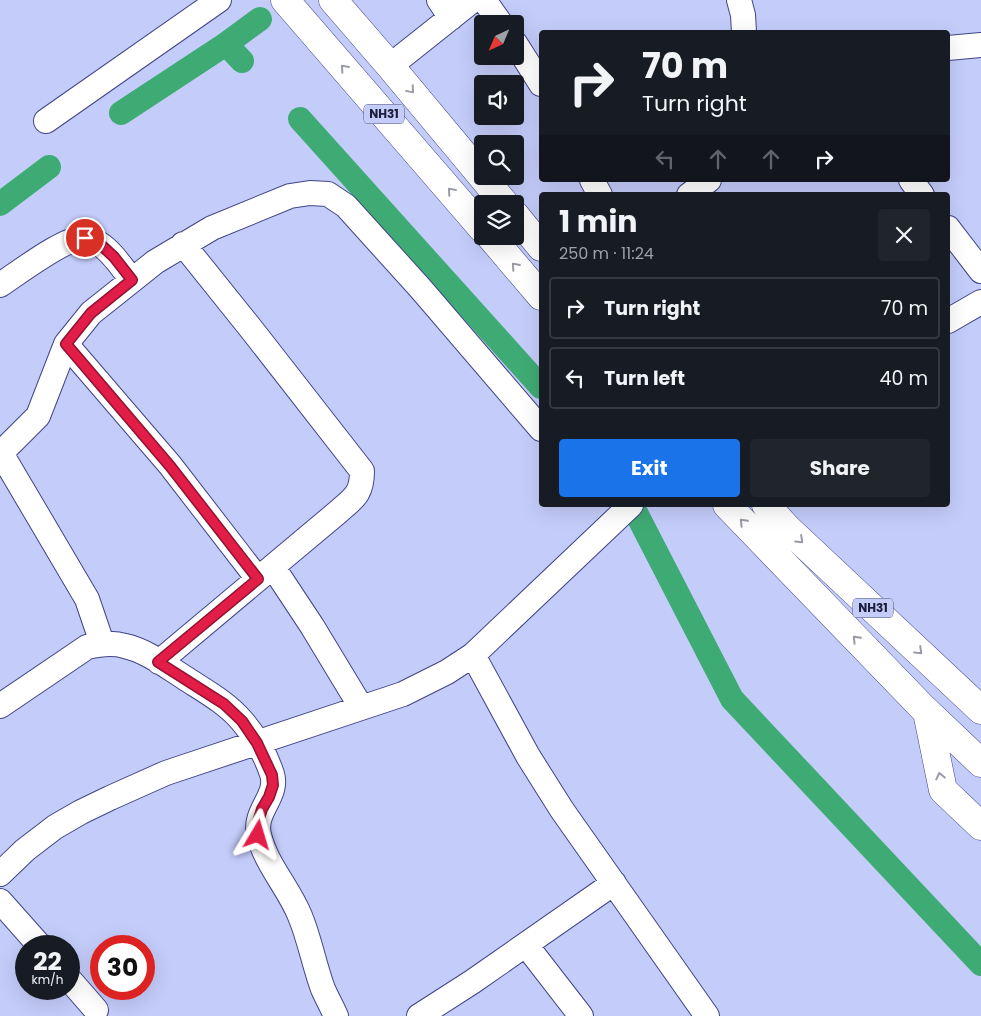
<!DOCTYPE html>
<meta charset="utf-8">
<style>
body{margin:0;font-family:Poppins,sans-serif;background:#20242c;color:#f1f3f6;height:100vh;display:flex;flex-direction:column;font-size:19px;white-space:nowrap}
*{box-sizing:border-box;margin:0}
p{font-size:16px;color:#9ea1a6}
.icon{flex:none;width:28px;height:28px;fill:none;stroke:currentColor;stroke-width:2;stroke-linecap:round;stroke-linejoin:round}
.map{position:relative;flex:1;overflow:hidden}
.details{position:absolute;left:539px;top:192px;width:411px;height:315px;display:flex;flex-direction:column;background:#171b24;border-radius:5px;box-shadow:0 5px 20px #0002}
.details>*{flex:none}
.guide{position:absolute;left:539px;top:30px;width:411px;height:152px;border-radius:5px;box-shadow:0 5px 20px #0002;background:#171b24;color:#f1f3f6;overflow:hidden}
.needle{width:32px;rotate:224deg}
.fabs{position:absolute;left:474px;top:15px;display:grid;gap:10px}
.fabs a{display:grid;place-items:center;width:50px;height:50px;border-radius:5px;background:#171b24;box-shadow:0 5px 20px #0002;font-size:25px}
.speed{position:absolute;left:15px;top:935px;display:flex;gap:10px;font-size:25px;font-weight:700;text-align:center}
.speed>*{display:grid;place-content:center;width:65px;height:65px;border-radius:50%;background:#171b24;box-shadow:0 5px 20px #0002;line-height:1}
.speed small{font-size:12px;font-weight:400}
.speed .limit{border:8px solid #d22;background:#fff;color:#111}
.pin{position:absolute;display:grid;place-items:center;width:42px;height:42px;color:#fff;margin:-21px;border:2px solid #fff;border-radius:50%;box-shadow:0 1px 5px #0007}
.me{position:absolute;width:55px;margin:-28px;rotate:7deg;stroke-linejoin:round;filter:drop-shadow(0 0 4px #0008)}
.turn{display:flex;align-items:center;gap:18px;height:105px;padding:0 20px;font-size:22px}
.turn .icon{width:65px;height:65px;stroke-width:2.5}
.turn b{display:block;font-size:35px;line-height:42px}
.lanes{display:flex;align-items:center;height:48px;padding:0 20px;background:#0003;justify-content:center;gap:25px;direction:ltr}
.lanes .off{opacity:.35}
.round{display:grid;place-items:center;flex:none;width:52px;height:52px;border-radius:5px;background:#20242c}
.summary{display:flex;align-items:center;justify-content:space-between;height:85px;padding:0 20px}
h1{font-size:30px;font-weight:700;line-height:38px}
.action{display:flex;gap:10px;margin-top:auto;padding:10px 20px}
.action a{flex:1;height:58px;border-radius:5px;background:#1a73e8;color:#fff;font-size:20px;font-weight:700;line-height:58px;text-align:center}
.action a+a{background:#20242c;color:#f1f3f6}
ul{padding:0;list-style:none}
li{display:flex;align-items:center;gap:15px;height:62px;margin:0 10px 8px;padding:0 10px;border:2px solid #363941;border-radius:5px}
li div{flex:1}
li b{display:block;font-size:19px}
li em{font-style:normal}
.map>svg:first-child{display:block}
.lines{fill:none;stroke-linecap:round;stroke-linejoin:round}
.canal{stroke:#3fab74;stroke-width:24}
.minor-casing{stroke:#404586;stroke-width:26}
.trunk-casing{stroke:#404586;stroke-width:29}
.minor{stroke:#fff;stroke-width:24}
.trunk{stroke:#fff;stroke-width:28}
.oneway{stroke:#989aa6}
.route-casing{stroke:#92132f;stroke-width:12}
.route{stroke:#e11d48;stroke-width:9}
.labels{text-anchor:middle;stroke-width:4;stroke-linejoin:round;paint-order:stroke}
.shield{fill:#c4ccfa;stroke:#4e5274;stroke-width:1}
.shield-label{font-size:12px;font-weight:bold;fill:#1b1e3a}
</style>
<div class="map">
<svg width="981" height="1016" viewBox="0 0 981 1016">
<rect width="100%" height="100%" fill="#c4ccfa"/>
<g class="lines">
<path class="canal" d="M226 44 260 19
M121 113 226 44 242 61
M300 119 541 387
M0 204 49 167
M632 505 732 699 981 964"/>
<g class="minor-casing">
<path id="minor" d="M439 0 451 18
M484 0 501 24
M739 0 743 15 744 32
M515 43 541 84
M948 48 981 45
M390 66 473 0
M46 121 219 0
M592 180 600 195
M911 180 922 195
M689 195 709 180
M948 228 981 271
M0 285C17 274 65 237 84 238 88 238 94 241 98 243 112 251 122 268 132 280
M948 321 981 302
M66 344 170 465 258 579
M1 453 87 599 102 643
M0 454 38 416 66 344 91 313 155 262 212 228 290 196 310 193 328 194 346 206 421 289 541 429
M273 567 312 626 361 707
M473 655 528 756 562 810 707 1016
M159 662 338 512C354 498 362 494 362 471L252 330 183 244
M0 706 87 647C100 644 112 642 125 646 147 651 166 666 185 678 205 691 227 703 242 721 255 736 266 756 272 774 279 796 253 811 259 835 266 865 289 888 300 916 310 940 314 965 323 989 327 998 332 1007 336 1016
M0 874 25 850 55 827 81 812 110 798 166 773 403 694 447 672 473 655 631 505
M0 901 40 946
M526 945 581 1016
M69 979 96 1010
M419 1016 472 982 614 883"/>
</g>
<g class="trunk-casing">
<path id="trunk" d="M285 0 482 228
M333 0 390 66 505 204
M515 215 541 247
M490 236 541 296
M727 505 922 707 981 763
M766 505 787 528 981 710
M927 712 943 790 981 826"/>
</g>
<use href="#minor" class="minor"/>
<use href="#trunk" class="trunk"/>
</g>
<defs><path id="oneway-chevron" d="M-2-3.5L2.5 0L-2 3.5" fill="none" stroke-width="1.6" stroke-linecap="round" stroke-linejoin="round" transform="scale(1.25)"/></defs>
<g class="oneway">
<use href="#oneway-chevron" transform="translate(344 68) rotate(-131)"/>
<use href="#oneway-chevron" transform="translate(411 90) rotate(50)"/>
<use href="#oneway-chevron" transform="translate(451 191) rotate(-131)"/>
<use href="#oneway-chevron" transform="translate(515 266) rotate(-131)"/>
<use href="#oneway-chevron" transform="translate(743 522) rotate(-134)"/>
<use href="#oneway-chevron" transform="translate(800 540) rotate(43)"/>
<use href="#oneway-chevron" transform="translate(856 639) rotate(-134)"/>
<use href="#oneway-chevron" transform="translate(919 651) rotate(44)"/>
<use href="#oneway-chevron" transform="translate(940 776) rotate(-102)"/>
</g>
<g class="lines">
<g class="route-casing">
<path id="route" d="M85 238 100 244 114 257 132 280 91 313 66 344 170 466 258 579 158 662 224 704 242 721 257 743 272 775 273 785 269 797 262 809 258 822V835"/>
</g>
<use href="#route" class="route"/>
</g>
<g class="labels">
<g class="shield">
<rect x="364" y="104.5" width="40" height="19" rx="4"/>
<rect x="853" y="598.5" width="40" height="19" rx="4"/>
</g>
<g class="shield-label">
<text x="384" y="118">NH31</text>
<text x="873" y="612">NH31</text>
</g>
</g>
</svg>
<div class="fabs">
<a><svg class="needle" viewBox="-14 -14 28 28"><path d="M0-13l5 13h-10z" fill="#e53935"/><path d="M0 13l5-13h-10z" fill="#9ea1a6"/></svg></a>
<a><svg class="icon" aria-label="sound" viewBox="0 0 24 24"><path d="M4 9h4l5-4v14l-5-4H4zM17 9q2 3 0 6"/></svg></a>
<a><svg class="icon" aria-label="search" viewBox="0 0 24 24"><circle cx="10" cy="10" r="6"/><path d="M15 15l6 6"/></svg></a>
<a><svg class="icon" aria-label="layers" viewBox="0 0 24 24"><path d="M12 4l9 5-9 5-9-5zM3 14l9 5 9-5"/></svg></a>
</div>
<div class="speed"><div>22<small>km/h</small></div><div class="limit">30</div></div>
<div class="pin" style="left:85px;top:238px;background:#d93025"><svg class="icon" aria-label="arrive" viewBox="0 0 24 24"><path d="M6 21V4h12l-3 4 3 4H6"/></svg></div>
<svg class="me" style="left:258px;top:835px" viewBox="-20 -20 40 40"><path d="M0-17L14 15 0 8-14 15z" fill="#e11d48" stroke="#fff" stroke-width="4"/></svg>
<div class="guide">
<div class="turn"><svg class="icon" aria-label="right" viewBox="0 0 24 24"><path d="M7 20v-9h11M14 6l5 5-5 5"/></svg><div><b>70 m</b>Turn right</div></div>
<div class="lanes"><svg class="icon off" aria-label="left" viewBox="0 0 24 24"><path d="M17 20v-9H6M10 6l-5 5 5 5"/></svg><svg class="icon off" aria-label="ahead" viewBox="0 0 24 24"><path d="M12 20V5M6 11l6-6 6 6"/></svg><svg class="icon off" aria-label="ahead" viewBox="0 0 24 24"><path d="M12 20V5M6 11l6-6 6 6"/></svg><svg class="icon" aria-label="right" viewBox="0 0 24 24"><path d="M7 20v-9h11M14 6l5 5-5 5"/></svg></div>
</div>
<section class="details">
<div class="summary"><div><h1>1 min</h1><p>250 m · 11:24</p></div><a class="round"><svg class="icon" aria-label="close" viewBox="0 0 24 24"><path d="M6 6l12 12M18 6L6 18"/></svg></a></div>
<ul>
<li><svg class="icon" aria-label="right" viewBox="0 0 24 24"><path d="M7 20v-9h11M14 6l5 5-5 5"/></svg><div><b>Turn right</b></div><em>70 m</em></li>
<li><svg class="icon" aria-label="left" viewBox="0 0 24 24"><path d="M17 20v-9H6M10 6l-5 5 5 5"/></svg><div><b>Turn left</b></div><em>40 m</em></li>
</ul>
<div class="action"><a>Exit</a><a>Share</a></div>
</section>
</div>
